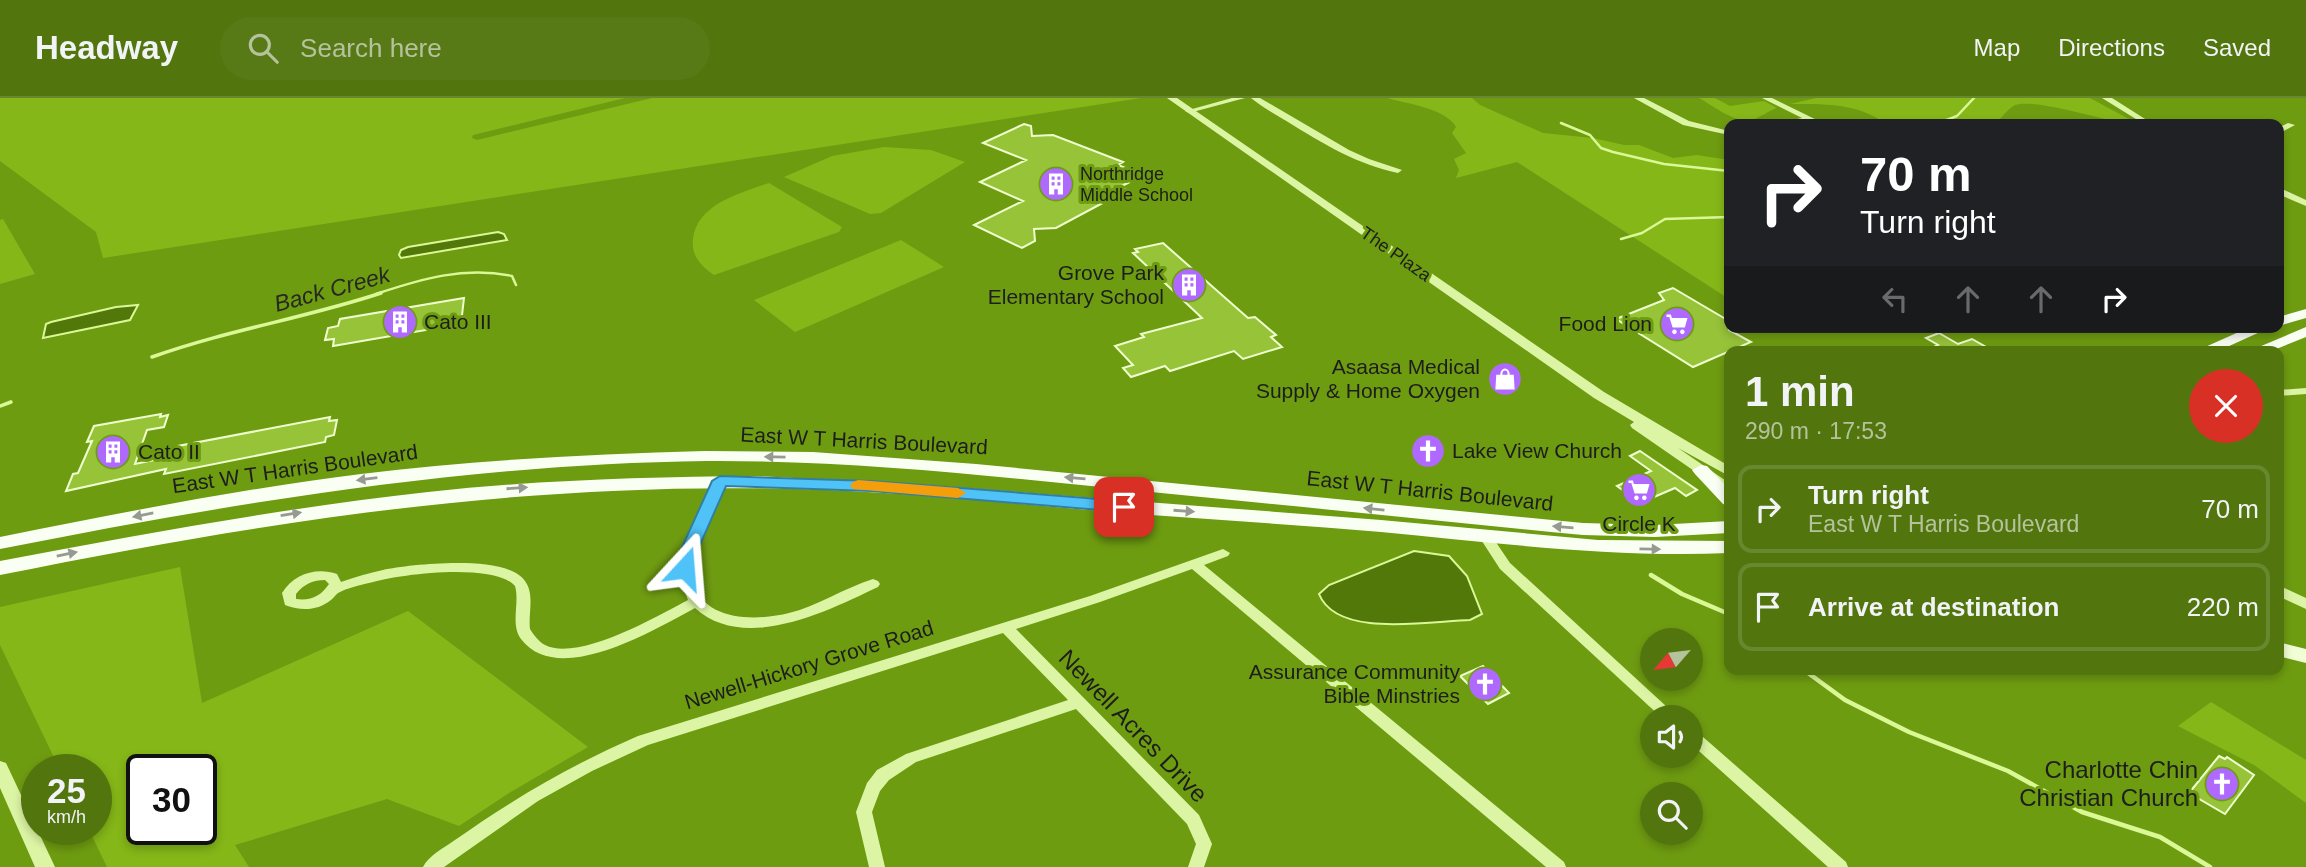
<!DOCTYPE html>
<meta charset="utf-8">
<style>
body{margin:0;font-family:Arial,sans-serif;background:#587a16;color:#f1f3f6;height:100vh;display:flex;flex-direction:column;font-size:26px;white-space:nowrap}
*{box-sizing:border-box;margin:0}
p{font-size:23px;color:#b5c39d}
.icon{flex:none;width:38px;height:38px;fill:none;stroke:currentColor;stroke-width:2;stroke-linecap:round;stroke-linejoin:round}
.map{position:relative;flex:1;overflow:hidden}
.sheet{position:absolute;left:1724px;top:248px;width:560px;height:329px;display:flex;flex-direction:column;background:#52750d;border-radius:14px;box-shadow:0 4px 10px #0003}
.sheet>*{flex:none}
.banner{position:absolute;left:1724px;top:21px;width:560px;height:214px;border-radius:14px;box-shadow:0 4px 10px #0003;background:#202124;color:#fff;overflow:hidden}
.needle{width:46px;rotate:242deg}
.controls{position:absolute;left:1640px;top:530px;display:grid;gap:14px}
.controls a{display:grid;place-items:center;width:63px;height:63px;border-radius:50%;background:#52750d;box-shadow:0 4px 10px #0003;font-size:35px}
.speed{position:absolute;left:21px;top:656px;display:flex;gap:14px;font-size:35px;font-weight:700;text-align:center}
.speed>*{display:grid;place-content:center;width:91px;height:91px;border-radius:50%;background:#52750d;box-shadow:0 4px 10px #0003;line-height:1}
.speed small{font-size:18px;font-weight:400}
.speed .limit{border:4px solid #111;border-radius:10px;background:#fff;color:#111}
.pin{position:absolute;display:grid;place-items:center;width:60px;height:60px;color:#fff;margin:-30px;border-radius:14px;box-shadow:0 4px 10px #0006}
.me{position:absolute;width:77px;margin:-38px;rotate:19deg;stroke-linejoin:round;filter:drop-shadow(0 0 5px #0008)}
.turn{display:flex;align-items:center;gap:24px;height:147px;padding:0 21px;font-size:32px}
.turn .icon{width:91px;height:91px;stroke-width:2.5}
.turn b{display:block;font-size:49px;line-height:60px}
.lanes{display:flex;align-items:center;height:66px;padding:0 21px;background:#0003;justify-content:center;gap:35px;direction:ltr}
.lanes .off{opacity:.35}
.round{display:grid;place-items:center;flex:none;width:74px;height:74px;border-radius:37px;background:#587a16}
.overview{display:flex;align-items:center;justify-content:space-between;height:119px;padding:0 21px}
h1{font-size:42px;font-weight:600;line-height:52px}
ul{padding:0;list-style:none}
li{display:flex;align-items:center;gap:21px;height:88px;margin:0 14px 10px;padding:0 7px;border:4px solid #68872e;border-radius:14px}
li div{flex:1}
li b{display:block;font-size:26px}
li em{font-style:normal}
header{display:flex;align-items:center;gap:42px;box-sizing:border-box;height:98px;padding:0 35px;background:#52750d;border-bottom:2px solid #68872e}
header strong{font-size:33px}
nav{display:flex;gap:38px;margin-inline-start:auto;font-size:24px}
.search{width:490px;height:63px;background:#587a16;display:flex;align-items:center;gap:18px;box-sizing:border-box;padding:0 24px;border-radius:38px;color:#b5c39d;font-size:26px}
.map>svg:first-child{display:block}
.green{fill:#85b718;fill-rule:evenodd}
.water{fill:#53780a;stroke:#dbf897;stroke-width:2}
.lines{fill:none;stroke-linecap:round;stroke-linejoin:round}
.stream-far2{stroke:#dbf897;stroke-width:2.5}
.stream-far1{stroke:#dbf897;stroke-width:3.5}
.stream{stroke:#dbf897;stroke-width:4.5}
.building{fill:#97c339;stroke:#effece;stroke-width:2}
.minor{fill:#dcf5a5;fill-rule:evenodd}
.tertiary{fill:#dcf5a5;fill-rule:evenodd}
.secondary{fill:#f0fdd5;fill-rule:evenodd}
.primary{fill:#fafff3;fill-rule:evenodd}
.oneway{fill:#979993}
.route{fill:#4fc3f7;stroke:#337fa1;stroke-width:2}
.slow{fill:#f59e0b}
.labels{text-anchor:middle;stroke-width:6;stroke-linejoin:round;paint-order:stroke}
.far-poi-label{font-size:18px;fill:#1d1d1d;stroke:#6e9c11;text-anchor:start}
.far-street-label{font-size:18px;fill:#1d1d1d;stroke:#6e9c11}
.poi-label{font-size:21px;fill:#1d1d1d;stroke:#6e9c11;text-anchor:end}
.street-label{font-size:21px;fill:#1d1d1d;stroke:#6e9c11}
.water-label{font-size:23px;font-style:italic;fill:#262821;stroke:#6e9c11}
.near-street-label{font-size:24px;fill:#1d1d1d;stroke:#6e9c11}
.near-poi-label{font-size:24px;fill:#1d1d1d;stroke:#6e9c11;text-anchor:end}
</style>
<header>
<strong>Headway</strong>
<div class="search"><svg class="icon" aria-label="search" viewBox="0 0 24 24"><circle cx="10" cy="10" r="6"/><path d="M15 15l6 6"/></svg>Search here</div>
<nav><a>Map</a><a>Directions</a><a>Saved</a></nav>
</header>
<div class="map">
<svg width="2306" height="769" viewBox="0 0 2306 769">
<rect width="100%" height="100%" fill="#6e9c11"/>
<path class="green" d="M0 0H625L473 37 472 40 477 42 652 0H1141L103 160 96 134 0 63Z
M1387 0H1472L1480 7 1543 35 1593 40 1624 47H1639L1673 60 1697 57 1729 62V201L1517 64 1456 80 1459 72 1454 61 1466 55 1452 35 1456 29C1445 10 1408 6 1387 0Z
M1699 0H1715L1730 8 1764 3 1777 10C1768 13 1760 20 1751 22 1736 26 1712 7 1699 0Z
M1816 0H2090L2138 26C2108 26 2042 0 2015 7 2009 10 2004 17 1999 22L2001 26H1877L1880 22C1854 5 1821 6 1790 6Z
M884 49 931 52 965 64 881 115 870 116 784 79 832 58Z
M769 85 842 129 839 134 714 177C701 168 691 158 693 141 697 106 740 95 769 85Z
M3 121 35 176 0 186V122Z
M901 142 944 169 795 234 754 202Z
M180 469 202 605 408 513 588 649 509 695 459 728 387 701 235 747 249 769H107L89 732H96V672H60L0 547V509ZM201 672V732H142V672Z
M2211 604 2306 662V705L2254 667 2178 628Z"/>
<path class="water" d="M498 134 504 136 507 142 401 160 399 157 401 152 408 149Z
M138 207 130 222 43 240 46 226 51 224 116 209Z
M1414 453 1449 458 1467 478 1482 516 1470 522C1430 523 1337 541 1319 496L1329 487Z"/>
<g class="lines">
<path class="stream-far2" d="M1561 25 1590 37 1601 50 1613 54 1664 66 1729 73
M1936 26 1957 18 1974 0
M1621 141 1642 135 1665 121 1729 119
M376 196C421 181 464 168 512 178L516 187"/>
<path class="stream-far1" d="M152 259C227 232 306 220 381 195
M0 308 11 304"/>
<path class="stream" d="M1651 477 1682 496 1729 516
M1804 572 1845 602 1909 634 2008 673 2082 714 2160 739 2210 769"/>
</g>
<path class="building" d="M1024 26 1031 28 1032 38 1053 37 1123 64 1118 67 1143 77 1120 89 1127 92 1056 130 1034 131 1035 143 1022 150 974 127 1023 103 980 84 1026 62 983 45Z
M1163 145 1248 220 1255 219 1276 237 1271 239 1282 249 1243 261 1234 253 1170 273 1165 268 1131 279 1123 270 1133 267 1115 248 1144 239 1141 236 1202 220 1133 155 1138 154 1135 151Z
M1673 190 1729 223V232L1751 244 1693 269 1616 221 1664 202 1659 195Z
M464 200 461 226 333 248 334 241 325 242 328 230 338 228 340 221Z
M1939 235 1958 246 1972 241 1995 254H1924L1938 247 1926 240Z
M161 316 160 319 168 317 164 329 147 332 135 366 160 361 162 355 176 353 178 348 330 319 329 323 337 322 334 337 326 339 325 344 164 376 166 371 66 393 73 376 78 375 92 343 87 344 94 328Z
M1640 353 1697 392 1686 398 1675 390 1640 405 1617 388 1651 373 1630 358Z
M1483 568 1509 595 1488 606 1460 578Z
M2219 658 2225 661 2227 659 2254 677 2225 716 2189 695Z"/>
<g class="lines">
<path class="minor" d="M1232 0H1245L1189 15 1185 13Z
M1251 0H1260L1349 52 1369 61 1402 72 1398 75C1358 67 1322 45 1288 24 1276 17 1262 9 1251 0Z
M1634 0H1644L1689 23 1729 33V37L1683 27Z
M1762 0H1772L1825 26H1815L1809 23 1781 26 1782 24 1802 20Z
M2102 0H2112L2153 26H2144Z
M2288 25 2295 27 2278 36V30Z
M2278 89 2306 102V108L2278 96Z
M2306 290V296L2278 298V292Z
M720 379 726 383C715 407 701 431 693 456 691 464 692 475 694 483 702 524 757 523 789 515 818 508 844 490 873 481L878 483 880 486 878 489C828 513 744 555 695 510 654 532 558 590 521 541 510 526 520 505 515 488 494 464 398 476 369 485 360 487 347 490 338 495 335 497 334 500 331 502 317 513 301 513 285 507L282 495C294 476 316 469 337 476L341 484C355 479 369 475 383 472 412 466 508 456 525 483 535 497 528 515 530 531 533 536 539 544 545 547 578 564 658 518 688 502L680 481 679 458 714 383ZM325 482 329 486C321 498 311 503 296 501V496C304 486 313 482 325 482Z
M1484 433 1489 434 1510 465 1679 620H1662L1500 471 1478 437Z
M1223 451 1230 455 1228 458 1204 467 1564 764 1566 769H1546L1192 471 1100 504 1016 531 1199 717 1212 746 1204 769H1188L1196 746 1187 726 1076 611 916 664 889 682 880 693 872 714 885 769H869L856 714 867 685 877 672 906 656 1068 602 1003 535 648 647 592 673 538 703 444 769H423C428 758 445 749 455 742 513 701 573 666 638 638L1090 498Z
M2278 487 2306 500V511L2278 498Z
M1690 630 1695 632 1846 764 1848 769H1828L1690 645Z"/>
<path class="tertiary" d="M1167 0H1177L1604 294 1729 368V378L1678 350 1729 385V397L1632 330 1630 327 1634 324 1594 300Z
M0 663 6 665 55 769H35L0 690Z"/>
<path class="secondary" d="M2278 544 2306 551V565L2278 558Z"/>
<path class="primary" d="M2306 211V220L2278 228V219Z
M2250 229H2271L2216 254H2194Z
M2306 229V239L2269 254H2247Z
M705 353 813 354 976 366 1583 425 1655 427 1729 423V435L1655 439 1583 437C1429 422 1275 406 1121 391 983 377 845 362 706 363 467 366 233 405 0 451V439C120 415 240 391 361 376 475 362 590 356 705 353Z
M1701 367 1707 368 1729 391V408L1723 406 1695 376 1692 372Z
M756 378 926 387 1381 422 1598 442 1729 443V455C1612 460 1497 445 1381 434 1299 427 1218 422 1137 416 1047 409 957 399 867 394 568 377 292 418 0 477V463C142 436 284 410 428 394 537 382 646 379 756 378Z"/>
</g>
<defs><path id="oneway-solid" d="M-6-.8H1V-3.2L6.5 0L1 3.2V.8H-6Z" transform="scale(1.75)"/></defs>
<g class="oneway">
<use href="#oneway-solid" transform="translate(775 359) rotate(-179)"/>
<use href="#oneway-solid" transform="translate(1075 380) rotate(-175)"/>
<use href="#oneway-solid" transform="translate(367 381) rotate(173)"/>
<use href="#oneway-solid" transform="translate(517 390) rotate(-4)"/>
<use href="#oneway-solid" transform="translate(1374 411) rotate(-174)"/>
<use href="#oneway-solid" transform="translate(1184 413) rotate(4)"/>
<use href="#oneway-solid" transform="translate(291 416) rotate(-9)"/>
<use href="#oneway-solid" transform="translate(143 417) rotate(169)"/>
<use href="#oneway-solid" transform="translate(1563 429) rotate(-175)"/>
<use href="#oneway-solid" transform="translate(1650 451) rotate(1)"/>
<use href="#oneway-solid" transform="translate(67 456) rotate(-12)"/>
</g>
<path class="route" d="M720 378 871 383 1124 403 1132 409 1124 414 871 393 726 388 695 458 691 474H679L677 470 678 458 712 383Z"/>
<path class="slow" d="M858 382 958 390 966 395 958 400 853 391 850 388 853 384Z"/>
<defs>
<g id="building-disc" transform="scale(1.75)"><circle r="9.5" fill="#b069ff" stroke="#6e9c11"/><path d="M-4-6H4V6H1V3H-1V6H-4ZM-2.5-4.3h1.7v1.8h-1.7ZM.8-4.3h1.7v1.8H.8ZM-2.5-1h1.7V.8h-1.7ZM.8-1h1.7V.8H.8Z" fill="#fff"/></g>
<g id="supermarket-disc" transform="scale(1.75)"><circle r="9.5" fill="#b069ff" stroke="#6e9c11"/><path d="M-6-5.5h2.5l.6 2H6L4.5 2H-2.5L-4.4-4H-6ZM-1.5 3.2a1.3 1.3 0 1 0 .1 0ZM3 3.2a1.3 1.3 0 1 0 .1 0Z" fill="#fff"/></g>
<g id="shop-disc" transform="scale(1.75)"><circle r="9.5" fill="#b069ff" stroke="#6e9c11"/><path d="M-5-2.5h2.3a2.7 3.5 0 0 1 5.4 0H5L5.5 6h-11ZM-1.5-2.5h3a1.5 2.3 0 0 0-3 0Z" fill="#fff"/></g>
<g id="church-disc" transform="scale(1.75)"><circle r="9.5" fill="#b069ff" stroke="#6e9c11"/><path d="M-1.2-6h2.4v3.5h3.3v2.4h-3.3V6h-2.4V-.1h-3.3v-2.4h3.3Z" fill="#fff"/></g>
</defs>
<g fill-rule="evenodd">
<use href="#building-disc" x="1056" y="86"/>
<use href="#building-disc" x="1189" y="187"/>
<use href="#building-disc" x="400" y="224"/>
<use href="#supermarket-disc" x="1677" y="226"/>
<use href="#shop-disc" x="1505" y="281"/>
<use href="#church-disc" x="1428" y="353"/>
<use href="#building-disc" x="113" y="354"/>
<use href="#supermarket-disc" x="1639" y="392"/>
<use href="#church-disc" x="1485" y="586"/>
<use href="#church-disc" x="2222" y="686"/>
</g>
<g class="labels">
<g class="far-poi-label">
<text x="1080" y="82">Northridge<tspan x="1080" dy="21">Middle School</tspan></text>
</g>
<g class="far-street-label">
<text transform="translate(1396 156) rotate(35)" y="6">The Plaza</text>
</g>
<g class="poi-label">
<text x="1164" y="182">Grove Park<tspan x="1164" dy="24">Elementary School</tspan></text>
<text x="424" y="231" text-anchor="start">Cato III</text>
<text x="1652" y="233">Food Lion</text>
<text x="1480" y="276">Asaasa Medical<tspan x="1480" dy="24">Supply &amp; Home Oxygen</tspan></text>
<text x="1452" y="360" text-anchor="start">Lake View Church</text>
<text x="138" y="361" text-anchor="start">Cato II</text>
<text x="1639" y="433" text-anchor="middle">Circle K</text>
<text x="1460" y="581">Assurance Community<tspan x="1460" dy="24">Bible Minstries</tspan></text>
</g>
<g class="street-label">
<text transform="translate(864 343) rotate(3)" y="7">East W T Harris Boulevard</text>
<text transform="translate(295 371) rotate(-8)" y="7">East W T Harris Boulevard</text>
<text transform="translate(1430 393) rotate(6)" y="7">East W T Harris Boulevard</text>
<text transform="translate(809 567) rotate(-17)" y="7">Newell-Hickory Grove Road</text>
</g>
<g class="water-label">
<text transform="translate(332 191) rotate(-15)" y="8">Back Creek</text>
</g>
<g class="near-street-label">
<text transform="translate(1133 628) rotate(46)" y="8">Newell Acres Drive</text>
</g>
<g class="near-poi-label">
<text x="2198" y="680">Charlotte Chin<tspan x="2198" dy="28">Christian Church</tspan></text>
</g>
</g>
</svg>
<div class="controls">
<a><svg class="needle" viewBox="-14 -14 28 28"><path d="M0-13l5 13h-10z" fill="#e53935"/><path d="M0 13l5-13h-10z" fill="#b5c39d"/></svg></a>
<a><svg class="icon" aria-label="sound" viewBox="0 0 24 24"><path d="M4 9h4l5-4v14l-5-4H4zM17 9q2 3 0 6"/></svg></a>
<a><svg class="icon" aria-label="search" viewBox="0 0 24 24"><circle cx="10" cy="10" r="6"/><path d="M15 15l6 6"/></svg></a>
</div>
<div class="speed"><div>25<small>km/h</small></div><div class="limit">30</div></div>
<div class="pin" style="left:1124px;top:409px;background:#d93025"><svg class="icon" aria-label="arrive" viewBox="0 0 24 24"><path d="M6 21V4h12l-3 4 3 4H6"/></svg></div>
<svg class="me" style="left:685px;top:470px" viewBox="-20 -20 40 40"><path d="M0-17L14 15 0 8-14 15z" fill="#4fc3f7" stroke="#fff" stroke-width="4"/></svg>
<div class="banner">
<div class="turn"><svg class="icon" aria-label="right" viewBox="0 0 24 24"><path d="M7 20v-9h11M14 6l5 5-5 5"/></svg><div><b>70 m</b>Turn right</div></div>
<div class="lanes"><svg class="icon off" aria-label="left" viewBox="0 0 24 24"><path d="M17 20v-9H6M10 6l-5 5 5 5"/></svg><svg class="icon off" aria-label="ahead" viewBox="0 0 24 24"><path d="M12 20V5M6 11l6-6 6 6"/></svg><svg class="icon off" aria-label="ahead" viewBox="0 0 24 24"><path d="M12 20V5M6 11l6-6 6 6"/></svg><svg class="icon" aria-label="right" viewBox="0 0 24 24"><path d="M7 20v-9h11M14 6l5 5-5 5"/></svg></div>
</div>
<section class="sheet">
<div class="overview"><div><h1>1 min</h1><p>290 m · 17:53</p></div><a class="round" style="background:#d93025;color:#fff"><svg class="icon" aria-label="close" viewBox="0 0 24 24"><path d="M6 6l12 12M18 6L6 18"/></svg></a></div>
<ul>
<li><svg class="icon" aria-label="right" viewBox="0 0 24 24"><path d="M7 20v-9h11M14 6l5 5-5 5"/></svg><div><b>Turn right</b><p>East W T Harris Boulevard</p></div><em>70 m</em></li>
<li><svg class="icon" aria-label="arrive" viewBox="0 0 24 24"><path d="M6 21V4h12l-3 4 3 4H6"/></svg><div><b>Arrive at destination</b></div><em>220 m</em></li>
</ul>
</section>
</div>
